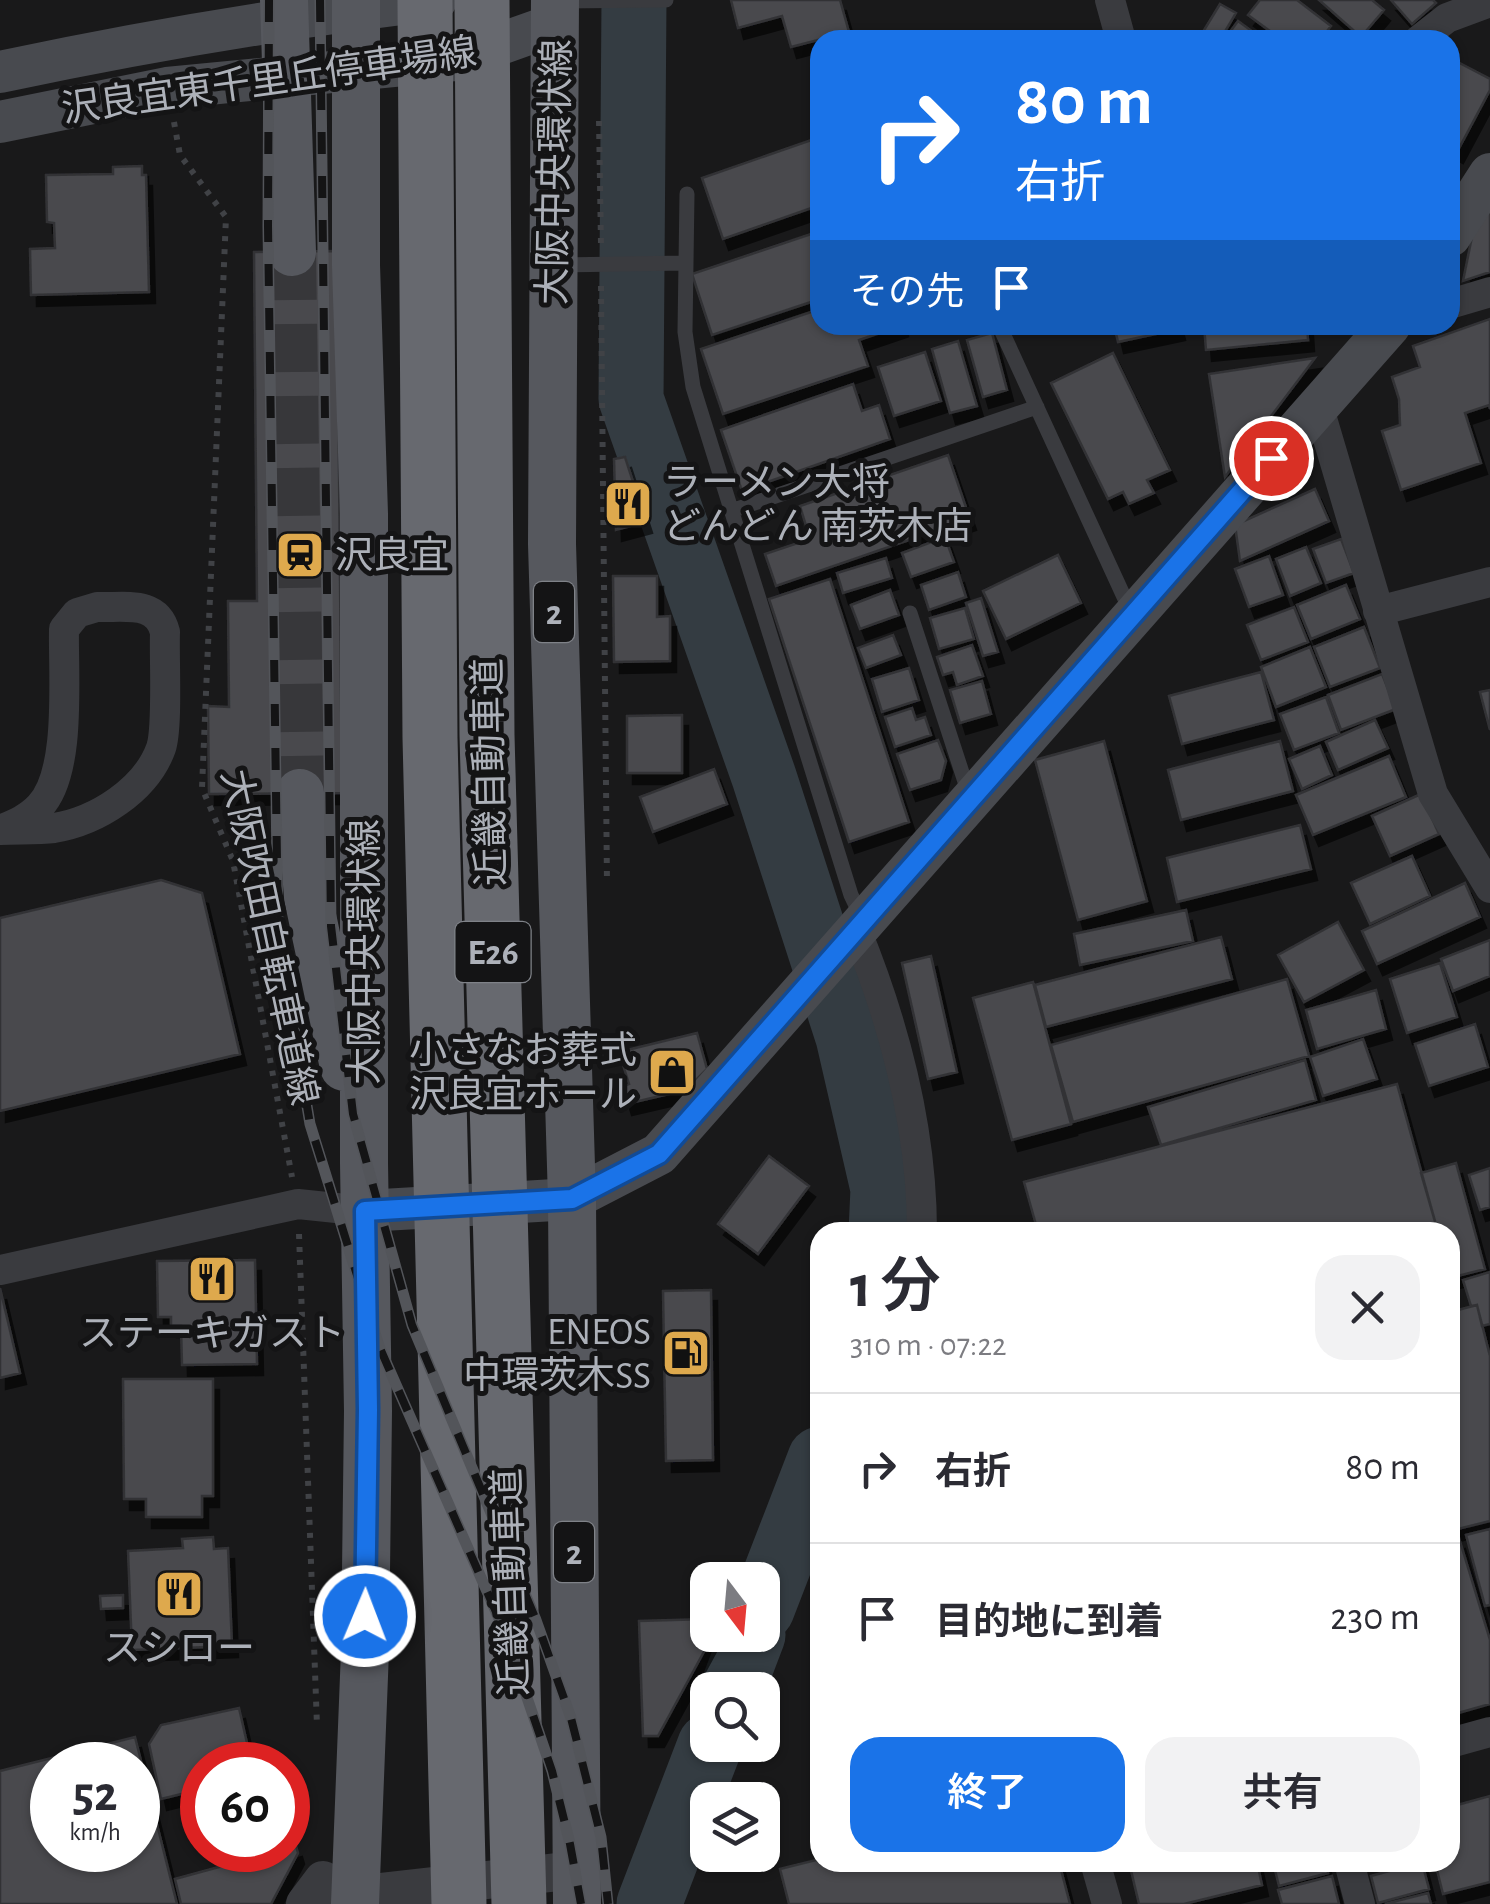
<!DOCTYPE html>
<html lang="ja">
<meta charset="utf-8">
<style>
body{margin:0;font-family:"Alegreya Sans","Noto Sans JP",sans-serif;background:#f2f2f3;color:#2b2b33;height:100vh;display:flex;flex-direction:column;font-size:38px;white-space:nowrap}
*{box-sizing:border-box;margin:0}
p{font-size:32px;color:#7c7c81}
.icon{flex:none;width:55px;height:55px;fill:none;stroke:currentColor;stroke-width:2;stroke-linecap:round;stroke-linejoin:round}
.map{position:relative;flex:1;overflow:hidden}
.drawer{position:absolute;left:810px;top:1222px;width:650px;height:650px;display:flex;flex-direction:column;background:#fff;border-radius:30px;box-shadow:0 2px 8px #0004}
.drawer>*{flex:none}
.banner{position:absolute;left:810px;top:30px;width:650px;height:305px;border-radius:30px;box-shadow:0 2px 8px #0004;background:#1a73e8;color:#fff;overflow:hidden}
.needle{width:65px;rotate:164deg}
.controls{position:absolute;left:690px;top:1562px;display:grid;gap:20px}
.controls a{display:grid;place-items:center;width:90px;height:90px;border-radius:20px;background:#fff;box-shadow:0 2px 8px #0004;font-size:50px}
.speed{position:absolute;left:30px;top:1742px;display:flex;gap:20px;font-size:50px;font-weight:700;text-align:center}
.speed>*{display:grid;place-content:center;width:130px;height:130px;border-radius:50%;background:#fff;box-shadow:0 2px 8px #0004;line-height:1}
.speed small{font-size:25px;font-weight:400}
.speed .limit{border:15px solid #d22;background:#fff;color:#111}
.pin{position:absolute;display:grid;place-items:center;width:85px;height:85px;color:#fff;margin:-42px;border:5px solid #fff;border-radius:50%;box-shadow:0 2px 10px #0007}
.me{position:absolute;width:110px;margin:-55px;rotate:1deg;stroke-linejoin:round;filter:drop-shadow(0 0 8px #0008)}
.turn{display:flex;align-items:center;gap:35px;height:210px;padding:0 40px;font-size:45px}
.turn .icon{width:130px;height:130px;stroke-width:2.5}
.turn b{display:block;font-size:70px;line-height:85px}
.then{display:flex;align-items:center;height:95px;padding:0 40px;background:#0003;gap:20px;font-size:38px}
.round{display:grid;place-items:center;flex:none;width:105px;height:105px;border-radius:30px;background:#f2f2f3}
.head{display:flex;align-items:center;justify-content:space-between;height:170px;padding:0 40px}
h1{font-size:60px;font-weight:600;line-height:75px}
.button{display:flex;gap:20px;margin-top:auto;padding:20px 40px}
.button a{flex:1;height:115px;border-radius:30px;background:#1a73e8;color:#fff;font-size:40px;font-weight:600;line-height:115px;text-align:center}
.button a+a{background:#f2f2f3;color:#2b2b33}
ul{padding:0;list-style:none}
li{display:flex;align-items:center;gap:30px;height:150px;padding:0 40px;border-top:2px solid #e1e1e2}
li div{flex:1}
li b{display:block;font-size:38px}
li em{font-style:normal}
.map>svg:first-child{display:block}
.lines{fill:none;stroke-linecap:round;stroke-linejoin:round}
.river{stroke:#343c42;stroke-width:65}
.building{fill:#48494d;stroke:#333336;stroke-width:2.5;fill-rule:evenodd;filter:url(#shadow)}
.primary-tunnel{stroke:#37373a;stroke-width:48;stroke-dasharray:48 24;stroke-linecap:butt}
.path{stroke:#404246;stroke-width:6;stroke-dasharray:5 8;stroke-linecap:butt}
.service{stroke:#3a3b3f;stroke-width:15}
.minor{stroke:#3a3b3f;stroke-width:30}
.tertiary{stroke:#3a3b3f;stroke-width:38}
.secondary{stroke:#484a4f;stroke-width:42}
.primary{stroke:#56585e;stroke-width:48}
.motorway{stroke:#67696f;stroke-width:55}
.rail-casing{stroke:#53555a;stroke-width:11}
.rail{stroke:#141415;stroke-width:8;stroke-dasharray:22;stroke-linecap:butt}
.route-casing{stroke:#114b97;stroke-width:25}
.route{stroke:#1a73e8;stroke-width:18}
.labels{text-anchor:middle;stroke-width:10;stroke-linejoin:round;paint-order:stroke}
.shield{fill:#141415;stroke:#7f8288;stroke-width:2.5}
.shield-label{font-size:35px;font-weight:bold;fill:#adb1b9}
.street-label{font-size:38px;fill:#adb1b9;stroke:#141415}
.poi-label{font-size:38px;fill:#adb1b9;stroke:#141415;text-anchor:start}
</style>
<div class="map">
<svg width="1490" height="1904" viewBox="0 0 1490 1904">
<defs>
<filter id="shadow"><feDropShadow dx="6" dy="11" stdDeviation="0" flood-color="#0009"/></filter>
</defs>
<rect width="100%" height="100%" fill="#19191a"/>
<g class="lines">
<path class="river" d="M634 0 631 399 764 777 848 1037 883 1189 881 1232
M762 1609 820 1459
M732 1690 753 1635
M649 1904 710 1745"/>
</g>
<path class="building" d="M731 0H840L849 32 791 47 782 16 738 28Z
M1260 0H1297L1331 26 1320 40H1282L1248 15Z
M1319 0H1372L1384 10 1361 37Z
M1391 0H1433L1436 3 1412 24Z
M1220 4 1236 13 1220 40H1198Z
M1238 21 1264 40H1224Z
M1450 58 1490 79V90L1457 152 1450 148Z
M820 137V205L723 239 702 178Z
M142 166V175H146L149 292 31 295 30 249 55 248 54 223 47 222 46 175 113 174V167Z
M1490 212V272L1463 281 1476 217Z
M820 231V299L712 335 692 274Z
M337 251 342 793 209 794 208 706 229 707 228 601H257L254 252Z
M820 309V325H903L859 340 868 366 723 414 701 349Z
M1490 319V409L1489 405 1465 413 1481 463 1401 490 1382 431 1400 425 1399 399 1392 377 1420 367 1413 346Z
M1114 325H1178L1179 329 1118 342Z
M1204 325H1307L1308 340 1206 350Z
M992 333 1007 390 983 397 967 340Z
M958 341 977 406 950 413 932 349Z
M925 352 941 401 894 416 878 367Z
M1113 353 1170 470 1147 480 1154 493 1129 504 1123 492 1108 499 1051 383Z
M1315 358 1225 477 1209 374Z
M853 384 862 411 879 405 890 439 742 491 721 430Z
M948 455 970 519 776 586 765 554 810 539 800 506Z
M625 457 646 522 616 530 614 459Z
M1315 489 1329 521 1240 561 1235 525Z
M945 537 954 562 911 577 902 553Z
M1341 539 1354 573 1326 583 1313 549Z
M1306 547 1321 583 1290 596 1276 559Z
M1058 555 1081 603 1006 639 983 591Z
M1269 556 1283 595 1249 607 1235 569Z
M886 558 892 578 843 593 837 573Z
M958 572 966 597 929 610 921 585Z
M613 576H657V617L670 616V661L614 662Z
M830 579 909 822 849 842 769 599Z
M1346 585 1360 619 1311 639 1297 605Z
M890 590 899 615 860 629 851 605Z
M981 598 998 652 983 656 966 603Z
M1294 607 1308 642 1261 660 1247 625Z
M965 608 974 639 939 649 930 618Z
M1364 627 1380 668 1330 687 1314 647Z
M893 635 901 655 866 668 858 648Z
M972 645 983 676 957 685 953 672 943 675 937 657Z
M1310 647 1326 687 1276 707 1261 667Z
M909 668 919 700 882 712 872 679Z
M1261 672 1274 720 1182 744 1169 696Z
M1382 674 1396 709 1341 730 1328 695Z
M982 681 991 714 960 723 950 690Z
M1490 690V730L1480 692Z
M1326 697 1339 733 1294 750 1280 714Z
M912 708 916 720 925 717 931 735 895 747 885 717Z
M682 715V773H627V716Z
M1375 720 1388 748 1338 770 1326 742Z
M938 740 946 761 941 780 910 790 897 754Z
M1104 741 1147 901 1078 920 1035 760Z
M1280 741 1293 791 1181 820 1168 770Z
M1320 746 1332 775 1302 789 1289 759Z
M1389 756 1406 797 1313 835 1296 795Z
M714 769 727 804 653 832 640 797Z
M1421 794 1439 834 1390 856 1372 816Z
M1300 825 1311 869 1177 902 1167 858Z
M1412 856 1430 896 1370 924 1351 883Z
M161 880 202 893 240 1054 0 1111V918Z
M1465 883 1480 917 1377 964 1362 931Z
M1186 910 1193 941 1080 965 1074 934Z
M1338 922 1364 970 1304 1002 1278 955Z
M1221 937 1232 979 1046 1027 1035 985Z
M1490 940V976L1453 991 1441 959Z
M931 956 957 1072 928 1079 902 963Z
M1440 963 1457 1017 1407 1033 1390 979Z
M1287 979 1309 1056 1073 1122 1051 1045Z
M1033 982 1071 1124 1012 1140 973 998Z
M1376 990 1386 1029 1317 1049 1306 1010Z
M1475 1024 1488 1067 1429 1086 1415 1044Z
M697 1033 707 1069 686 1090 626 1104 621 1087 629 1084 619 1052Z
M1363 1039 1377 1079 1323 1096 1310 1057Z
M1305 1060 1316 1100 1161 1145 1148 1107Z
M1397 1084 1438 1232H1038L1024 1182Z
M769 1156 809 1186 758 1254 718 1224Z
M1456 1163 1485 1269 1450 1278V1232H1438L1421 1173Z
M1490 1168V1207L1480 1210 1469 1175Z
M255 1260 257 1364 182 1365 181 1326H171V1317H158L157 1261Z
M1490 1272V1324L1482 1326 1477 1305 1471 1306 1463 1280Z
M0 1288 20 1373 0 1378Z
M711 1290 713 1460 666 1461 663 1291Z
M1477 1305 1490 1356V1521L1450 1531V1312Z
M123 1379H213V1496H202V1517H146V1499H124Z
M1490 1529V1605L1485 1606 1466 1535Z
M213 1537 214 1549 228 1548 232 1646 132 1650 128 1551 183 1548 182 1539Z
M1459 1538 1490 1640V1704L1451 1715 1450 1540Z
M123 1595V1608L101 1609 100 1596Z
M708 1619V1635H713L658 1736H643L639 1621Z
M239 1708 252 1765H202V1789L161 1799 149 1744 161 1725Z
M135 1737 177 1904H0V1771ZM52 1765H138V1850H52Z
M1490 1796V1882L1443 1894 1435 1862H1450V1807Z
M296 1846 298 1853 271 1904H181L175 1879Z
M820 1859V1862H1059L1070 1904H789L780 1869Z
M1129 1862H1257L1262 1885 1184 1904H1139Z
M1273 1862H1325L1328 1873 1279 1886Z
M1422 1862 1429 1889 1378 1903 1371 1876Z
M1332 1876 1339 1904H1282L1278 1890Z
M1428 1893 1431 1904H1385Z"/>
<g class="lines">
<path class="primary-tunnel" d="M292 252 300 793"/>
<path class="path" d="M599 121 601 244
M174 122 180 155 226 217 202 788 233 861 292 1177
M601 286 607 884
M299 1234 317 1726"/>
<path class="service" d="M560 1 666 0
M687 194 685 332 693 387 851 895 862 918
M559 265 685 263
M999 325 1131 612
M731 511 1037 407
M910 613 969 794"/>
<path class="minor" d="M1110 0 1121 40
M1419 40 1447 18 1490 2
M1450 304 1490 292
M1318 405 1433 794 1490 888
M97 607C125 608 157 600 165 632 164 658 168 727 161 748 146 790 97 821 54 828 37 830 18 829 0 830 15 824 29 818 40 806 72 772 63 676 64 629L77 613Z
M1378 611 1490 582
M856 930C895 1026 922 1128 922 1232
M0 1270 298 1204 365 1211
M1450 1743 1490 1732
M1095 1862 1107 1904
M1349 1862 1360 1904"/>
<path class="tertiary" d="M305 1904 323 1880 355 1895 576 1870"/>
<path class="secondary" d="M0 72C146 41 288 17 436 0
M0 122 167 88 455 60 556 24
M1450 236 1490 174
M365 1211 572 1199 659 1154 1390 325"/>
<path class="primary" d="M284 0 292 252
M555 0 552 544 572 1199 577 1904
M300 793 308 897 344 1067
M355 1904 365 1651 368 1411 364 1163V514L356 265V0"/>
<path class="motorway" d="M425 0 430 738 459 1904
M482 0 487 735 519 1904"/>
<g class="rail-casing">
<path id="rail" d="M269 0 268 226 278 933 310 1124 379 1346 504 1630 552 1771 570 1844 581 1904
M320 0 331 926 353 1114 412 1325 536 1620 571 1718 601 1837 608 1904"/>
</g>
<use href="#rail" class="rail"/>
</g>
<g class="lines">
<g class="route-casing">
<path id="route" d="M365 1616 368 1410 365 1211 572 1199 659 1154 1271 458"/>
</g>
<use href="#route" class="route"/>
</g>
<defs>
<g id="restaurant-square" transform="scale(2.5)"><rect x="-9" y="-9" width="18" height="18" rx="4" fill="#dea94d" stroke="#141415"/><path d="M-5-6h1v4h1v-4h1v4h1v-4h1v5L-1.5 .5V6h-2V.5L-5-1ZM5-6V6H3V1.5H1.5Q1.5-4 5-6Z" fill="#111"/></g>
<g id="station-square" transform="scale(2.5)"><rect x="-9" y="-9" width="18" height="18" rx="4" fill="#dea94d" stroke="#141415"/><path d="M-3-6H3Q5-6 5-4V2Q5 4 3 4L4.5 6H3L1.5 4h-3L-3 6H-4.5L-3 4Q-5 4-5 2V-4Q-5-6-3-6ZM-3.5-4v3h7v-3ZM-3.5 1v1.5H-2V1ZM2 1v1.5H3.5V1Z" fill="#111"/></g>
<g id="shop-square" transform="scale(2.5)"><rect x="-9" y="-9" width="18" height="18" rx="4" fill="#dea94d" stroke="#141415"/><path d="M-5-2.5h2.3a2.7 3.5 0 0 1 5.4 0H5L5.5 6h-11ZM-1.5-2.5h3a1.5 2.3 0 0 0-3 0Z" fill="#111"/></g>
<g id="fuel-square" transform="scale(2.5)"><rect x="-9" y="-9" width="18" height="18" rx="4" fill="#dea94d" stroke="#141415"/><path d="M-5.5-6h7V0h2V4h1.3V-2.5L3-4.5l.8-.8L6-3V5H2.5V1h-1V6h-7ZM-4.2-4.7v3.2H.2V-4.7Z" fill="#111"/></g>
</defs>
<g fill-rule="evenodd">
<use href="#restaurant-square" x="628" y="504"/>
<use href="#station-square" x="300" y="555"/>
<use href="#shop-square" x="672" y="1072"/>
<use href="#restaurant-square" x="212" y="1279"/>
<use href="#fuel-square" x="686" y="1353"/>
<use href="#restaurant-square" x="179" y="1594"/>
</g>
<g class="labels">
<g class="shield">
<rect x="534" y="582" width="40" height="60" rx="8"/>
<rect x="455.5" y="922" width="75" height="60" rx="8"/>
<rect x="554" y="1522" width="40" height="60" rx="8"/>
</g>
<g class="shield-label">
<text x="554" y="624">2</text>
<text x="493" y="964">E26</text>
<text x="574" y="1564">2</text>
</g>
<g class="street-label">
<text transform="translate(269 80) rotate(-8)" y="13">沢良宜東千里丘停車場線</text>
<text transform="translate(554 172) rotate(-89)" y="13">大阪中央環状線</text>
<text transform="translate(489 772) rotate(-91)" y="13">近畿自動車道</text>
<text transform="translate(270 937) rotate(78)" y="13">大阪吹田自転車道線</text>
<text transform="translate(364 952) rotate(-90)" y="13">大阪中央環状線</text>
<text transform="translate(510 1582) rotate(-92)" y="13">近畿自動車道</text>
</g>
<g class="poi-label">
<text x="663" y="495">ラーメン大将<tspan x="663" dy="44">どんどん 南茨木店</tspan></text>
<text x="335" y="568">沢良宜</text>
<text x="637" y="1063" text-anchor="end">小さなお葬式<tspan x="637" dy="44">沢良宜ホール</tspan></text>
<text x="651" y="1344" text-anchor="end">ENEOS<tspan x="651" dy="44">中環茨木SS</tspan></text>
<text x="212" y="1346" text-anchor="middle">ステーキガスト</text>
<text x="179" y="1661" text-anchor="middle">スシロー</text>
</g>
</g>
</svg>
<div class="controls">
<a><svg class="needle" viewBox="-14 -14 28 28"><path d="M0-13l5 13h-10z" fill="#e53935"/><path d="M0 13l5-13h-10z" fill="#7c7c81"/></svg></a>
<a><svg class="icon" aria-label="search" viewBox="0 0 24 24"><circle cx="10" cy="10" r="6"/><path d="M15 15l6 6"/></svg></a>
<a><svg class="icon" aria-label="layers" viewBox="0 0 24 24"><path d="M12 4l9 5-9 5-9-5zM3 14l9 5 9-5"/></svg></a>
</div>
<div class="speed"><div>52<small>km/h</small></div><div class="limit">60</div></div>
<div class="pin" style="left:1271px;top:458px;background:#d93025"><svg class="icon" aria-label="arrive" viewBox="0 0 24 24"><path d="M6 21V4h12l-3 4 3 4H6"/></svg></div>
<svg class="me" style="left:365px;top:1616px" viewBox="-20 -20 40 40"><circle r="17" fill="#1a73e8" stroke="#fff" stroke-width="3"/><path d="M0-11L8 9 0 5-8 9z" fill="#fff"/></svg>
<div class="banner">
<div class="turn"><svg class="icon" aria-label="right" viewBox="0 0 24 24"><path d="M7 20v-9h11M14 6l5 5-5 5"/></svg><div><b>80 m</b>右折</div></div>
<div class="then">その先<svg class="icon" aria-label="arrive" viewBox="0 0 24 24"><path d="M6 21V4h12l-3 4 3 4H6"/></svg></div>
</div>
<section class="drawer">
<div class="head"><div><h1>1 分</h1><p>310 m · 07:22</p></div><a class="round"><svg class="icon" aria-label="close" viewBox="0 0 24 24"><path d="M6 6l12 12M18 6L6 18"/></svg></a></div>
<ul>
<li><svg class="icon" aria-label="right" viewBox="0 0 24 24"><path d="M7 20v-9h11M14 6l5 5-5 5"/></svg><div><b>右折</b></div><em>80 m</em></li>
<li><svg class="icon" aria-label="arrive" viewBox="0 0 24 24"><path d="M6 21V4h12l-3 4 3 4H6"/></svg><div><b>目的地に到着</b></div><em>230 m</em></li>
</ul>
<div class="button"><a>終了</a><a>共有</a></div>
</section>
</div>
